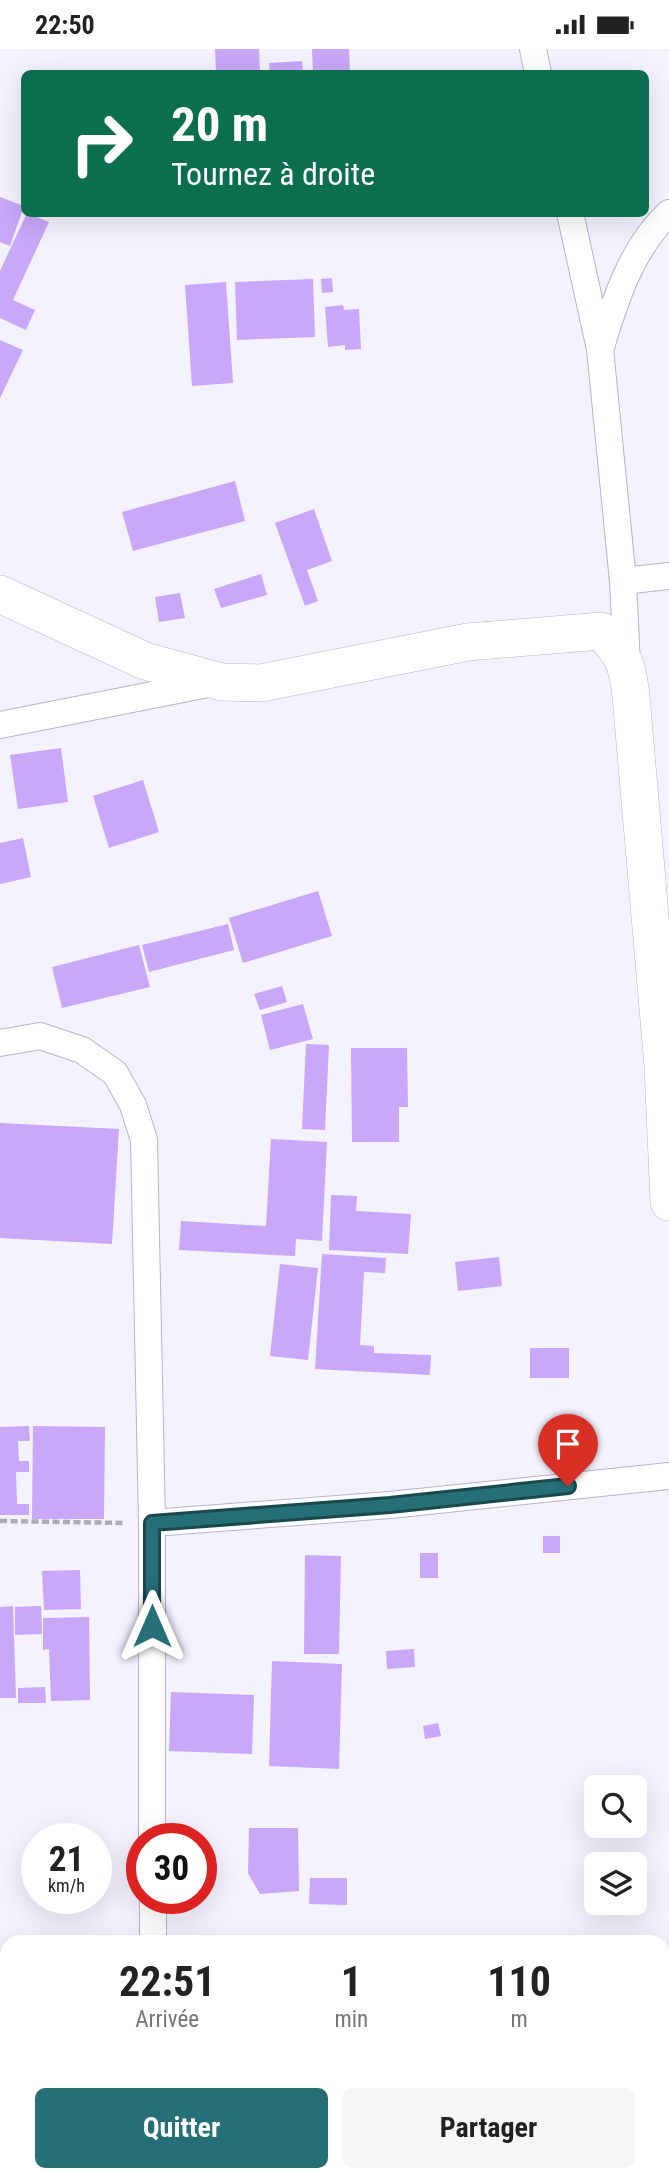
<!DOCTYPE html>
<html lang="fr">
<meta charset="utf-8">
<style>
body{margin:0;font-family:"Roboto Condensed",sans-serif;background:#f6f6f6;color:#222;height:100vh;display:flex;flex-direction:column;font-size:26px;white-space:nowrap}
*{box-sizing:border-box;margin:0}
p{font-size:23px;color:#767676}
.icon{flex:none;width:38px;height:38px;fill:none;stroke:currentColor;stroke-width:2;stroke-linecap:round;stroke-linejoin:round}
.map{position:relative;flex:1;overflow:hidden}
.panel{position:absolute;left:0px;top:1886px;width:670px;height:247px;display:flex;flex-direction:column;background:#fff;border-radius:21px 21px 0 0;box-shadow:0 7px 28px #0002}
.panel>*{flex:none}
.guide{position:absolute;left:21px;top:21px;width:628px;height:147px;border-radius:10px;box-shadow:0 7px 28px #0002;background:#0b6e4f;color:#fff;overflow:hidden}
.fabs{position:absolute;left:584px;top:1726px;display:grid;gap:14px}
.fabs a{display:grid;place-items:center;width:63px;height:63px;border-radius:10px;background:#fff;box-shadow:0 7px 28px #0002;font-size:35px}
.speed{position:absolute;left:21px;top:1774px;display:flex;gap:14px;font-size:35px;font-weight:700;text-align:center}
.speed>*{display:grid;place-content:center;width:91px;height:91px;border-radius:50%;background:#fff;box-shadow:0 7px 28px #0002;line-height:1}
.speed small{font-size:18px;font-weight:400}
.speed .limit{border:10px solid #d22;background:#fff;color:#111}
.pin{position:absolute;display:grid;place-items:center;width:60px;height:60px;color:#fff;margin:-72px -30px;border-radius:50% 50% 50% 0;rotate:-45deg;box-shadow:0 0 7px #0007}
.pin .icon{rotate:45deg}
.me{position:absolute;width:77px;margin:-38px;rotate:0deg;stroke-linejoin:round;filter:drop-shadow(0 0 5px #0008)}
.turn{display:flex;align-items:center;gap:24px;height:147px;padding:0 35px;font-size:32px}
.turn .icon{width:91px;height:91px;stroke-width:2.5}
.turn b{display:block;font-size:49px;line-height:60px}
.eta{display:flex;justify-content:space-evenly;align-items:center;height:119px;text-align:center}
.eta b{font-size:42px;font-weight:700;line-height:49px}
.cta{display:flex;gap:14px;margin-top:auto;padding:14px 35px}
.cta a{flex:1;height:80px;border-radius:10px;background:#266f77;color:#fff;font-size:28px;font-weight:700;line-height:80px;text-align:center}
.cta a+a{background:#f6f6f6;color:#222}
.status{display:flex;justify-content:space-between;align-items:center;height:49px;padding:0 35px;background:#fff;direction:ltr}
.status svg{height:19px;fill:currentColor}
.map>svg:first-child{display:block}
.building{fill:#c9a7f9}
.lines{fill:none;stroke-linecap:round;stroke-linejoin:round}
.street-casing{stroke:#b8b3cf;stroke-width:28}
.secondary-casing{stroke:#b8b3cf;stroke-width:38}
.path{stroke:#adabb7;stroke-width:4.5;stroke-dasharray:7 3.5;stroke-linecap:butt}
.street{stroke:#fff;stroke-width:26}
.secondary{stroke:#fff;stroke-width:37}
.route-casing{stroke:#19484d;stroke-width:18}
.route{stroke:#266f77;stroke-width:12}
</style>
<div class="status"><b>22:50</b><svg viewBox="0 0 49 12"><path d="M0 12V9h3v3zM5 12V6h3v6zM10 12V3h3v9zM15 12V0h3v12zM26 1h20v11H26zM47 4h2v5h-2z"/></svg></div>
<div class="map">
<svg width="669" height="2133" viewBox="0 0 669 2133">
<rect width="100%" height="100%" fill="#f4f2fe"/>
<path class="building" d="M215 0H259L260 24H216Z
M312 0H349L350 24H313Z
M302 12 303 24H270L269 14Z
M0 148 24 157 10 197 0 193Z
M27 164 49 173 13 251 35 261 26 281 0 269V222Z
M332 229 333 243 322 244 321 230Z
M313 230 315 288 237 291 235 233Z
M226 233 233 334 192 337 185 236Z
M343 256 344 261 359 260 361 300 345 301V296L328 298 325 258Z
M0 291 23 301 0 349Z
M235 432 245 472 133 502 122 463Z
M314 460 332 512 307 521 318 552 305 557 275 474Z
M261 525 267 546 221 559 214 540Z
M180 544 185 569 159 573 155 548Z
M61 699 68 753 18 760 10 706Z
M143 731 159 783 109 799 93 747Z
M23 789 31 828 0 835V794Z
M318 842 332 887 243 914 229 869Z
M228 875 234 901 149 923 142 896Z
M139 896 150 938 62 959 52 918Z
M282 937 287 953 260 961 254 945Z
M303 955 313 990 270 1001 261 966Z
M306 995 329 996 325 1081 302 1080Z
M351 999H407L408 1058H399V1093H352Z
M0 1074 119 1080 112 1195 0 1189Z
M271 1090 327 1093 322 1192 296 1190 295 1207 179 1201 181 1172 266 1177Z
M331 1146 357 1147 356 1162 411 1165 408 1205 329 1201Z
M322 1205 386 1209 385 1224 364 1223 360 1296 374 1297V1304L431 1306 430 1326 315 1320Z
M499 1208 502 1237 458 1242 455 1213Z
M280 1215 318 1219 308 1311 270 1307Z
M530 1299H569V1329H530Z
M29 1377 30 1392H18L19 1412H29V1423H16L17 1455H29V1466H0V1378Z
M33 1377 105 1378 104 1470H32Z
M543 1487H560V1504H543Z
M420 1504H438V1529H420Z
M305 1506 341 1507 339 1605H304Z
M80 1521 81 1560 44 1561 42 1522Z
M13 1557 16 1649H0V1558Z
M41 1557 42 1585 15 1586V1558Z
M89 1568 90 1651 51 1652 49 1600 43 1601V1569Z
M414 1600 415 1618 387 1620 386 1602Z
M272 1612 342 1615 339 1720 269 1717Z
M45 1638 46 1654H18V1639Z
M171 1643 254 1646 252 1705 169 1702Z
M438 1674 441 1687 425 1690 423 1677Z
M249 1779H298L299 1842 260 1845 248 1824Z
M310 1829H347V1856L309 1855Z
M7 2100V2126H15L16 2133H0V2101Z
M25 2126H58V2128L26 2132Z
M274 2126H302V2128L274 2131Z
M366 2126H390L391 2133H325V2129Z
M238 2128V2133H182V2129Z"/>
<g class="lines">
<g class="street-casing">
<path id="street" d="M533 0 538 24
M570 164 600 300 623 532 627 616
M601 298C615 251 632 198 669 164
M623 532 669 527
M0 676 213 634
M0 994 40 987 82 1001 115 1024 133 1056 144 1091 152 1474V1790
M152 1474 390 1456 669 1427
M153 1850V1894
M0 1916 7 1917
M663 1918H669
M0 2031 7 2030
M134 2126V2133
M492 2126V2133"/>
</g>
<g class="secondary-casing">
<path id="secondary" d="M0 545 145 612 222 633 261 634 468 593 601 582C624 606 627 614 631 647L663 1017 669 1153"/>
</g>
<path class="path" d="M0 1472 125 1474"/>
<use href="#street" class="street"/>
<use href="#secondary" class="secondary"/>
</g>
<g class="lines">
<g class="route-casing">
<path id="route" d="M152 1577V1474L390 1456 568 1437"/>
</g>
<use href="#route" class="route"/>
</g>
</svg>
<div class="fabs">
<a><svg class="icon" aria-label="search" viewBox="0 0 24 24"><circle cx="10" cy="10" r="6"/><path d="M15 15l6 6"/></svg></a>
<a><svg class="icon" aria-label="layers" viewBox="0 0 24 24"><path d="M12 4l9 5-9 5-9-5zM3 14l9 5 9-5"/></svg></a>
</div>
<div class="speed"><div>21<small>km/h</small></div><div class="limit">30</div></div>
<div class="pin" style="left:568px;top:1437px;background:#d93025"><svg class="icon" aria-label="arrive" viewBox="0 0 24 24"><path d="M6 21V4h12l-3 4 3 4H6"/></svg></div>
<svg class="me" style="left:152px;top:1577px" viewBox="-20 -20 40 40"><path d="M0-17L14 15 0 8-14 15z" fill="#266f77" stroke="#fff" stroke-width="4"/></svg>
<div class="guide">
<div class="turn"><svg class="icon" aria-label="right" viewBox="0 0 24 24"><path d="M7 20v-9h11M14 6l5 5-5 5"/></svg><div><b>20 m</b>Tournez à droite</div></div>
</div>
<section class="panel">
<div class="eta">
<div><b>22:51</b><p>Arrivée</p></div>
<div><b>1</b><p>min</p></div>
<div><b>110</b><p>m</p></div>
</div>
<div class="cta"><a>Quitter</a><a>Partager</a></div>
</section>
</div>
